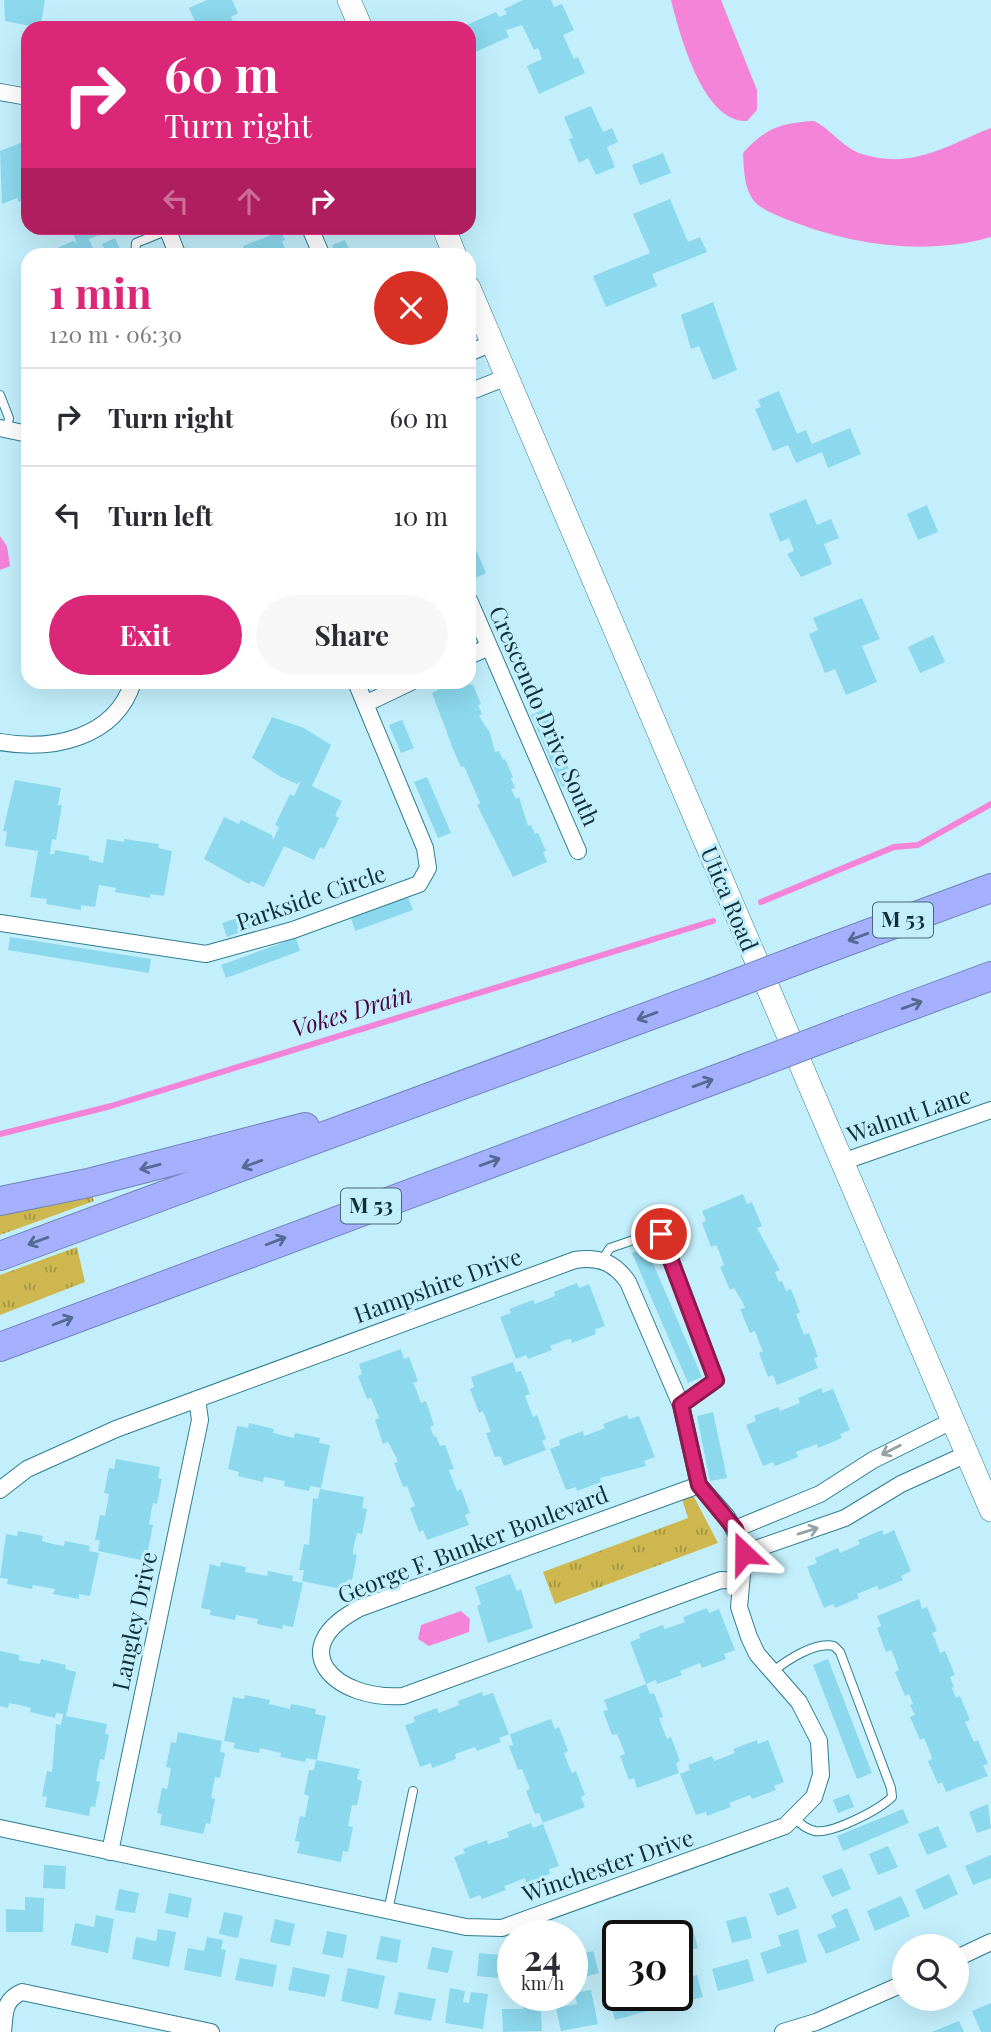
<!DOCTYPE html>
<meta charset="utf-8">
<style>
body{margin:0;font-family:"Playfair Display",serif;background:#f7f7f7;color:#2b2b33;height:100vh;display:flex;flex-direction:column;font-size:26px;white-space:nowrap}
*{box-sizing:border-box;margin:0}
p{font-size:23px;color:#7c7c81}
.icon{flex:none;width:38px;height:38px;fill:none;stroke:currentColor;stroke-width:2;stroke-linecap:round;stroke-linejoin:round}
.map{position:relative;flex:1;overflow:hidden}
.sheet{position:absolute;left:21px;top:248px;width:455px;height:441px;display:flex;flex-direction:column;background:#fff;border-radius:21px;box-shadow:0 7px 28px #0002}
.sheet>*{flex:none}
.banner{position:absolute;left:21px;top:21px;width:455px;height:214px;border-radius:21px;box-shadow:0 7px 28px #0002;background:#db2777;color:#fff;overflow:hidden}
.buttons{position:absolute;left:892px;top:1934px;display:grid;gap:14px}
.buttons a{display:grid;place-items:center;width:77px;height:77px;border-radius:50%;background:#fff;box-shadow:0 7px 28px #0002;font-size:35px}
.speed{position:absolute;left:497px;top:1920px;display:flex;gap:14px;font-size:35px;font-weight:700;text-align:center}
.speed>*{display:grid;place-content:center;width:91px;height:91px;border-radius:50%;background:#fff;box-shadow:0 7px 28px #0002;line-height:1}
.speed small{font-size:18px;font-weight:400}
.speed .limit{border:4px solid #111;border-radius:10px;background:#fff;color:#111}
.pin{position:absolute;display:grid;place-items:center;width:60px;height:60px;color:#fff;margin:-30px;border:4px solid #fff;border-radius:50%;box-shadow:0 2px 7px #0007}
.me{position:absolute;width:77px;margin:-38px;rotate:337deg;stroke-linejoin:round;filter:drop-shadow(0 0 5px #0008)}
.turn{display:flex;align-items:center;gap:24px;height:147px;padding:0 28px;font-size:32px}
.turn .icon{width:91px;height:91px;stroke-width:2.5}
.turn b{display:block;font-size:49px;line-height:60px}
.lanes{display:flex;align-items:center;height:66px;padding:0 28px;background:#0003;justify-content:center;gap:35px;direction:ltr}
.lanes .off{opacity:.35}
.round{display:grid;place-items:center;flex:none;width:74px;height:74px;border-radius:37px;background:#f7f7f7}
.summary{display:flex;align-items:center;justify-content:space-between;height:119px;padding:0 28px}
h1{font-size:42px;font-weight:700;line-height:52px;color:#db2777}
.button{display:flex;gap:14px;margin-top:auto;padding:14px 28px}
.button a{flex:1;height:80px;border-radius:42px;background:#db2777;color:#fff;font-size:28px;font-weight:700;line-height:80px;text-align:center}
.button a+a{background:#f7f7f7;color:#2b2b33}
ul{padding:0;list-style:none}
li{display:flex;align-items:center;gap:21px;height:98px;padding:0 28px;border-top:2px solid #e1e1e2}
li div{flex:1}
li b{display:block;font-size:26px}
li em{font-style:normal}
.map>svg:first-child{display:block}
.grass{fill:url(#grass-tufts)}
.water{fill:#f484d8}
.lines{fill:none;stroke-linecap:round;stroke-linejoin:round}
.stream{stroke:#f484d8;stroke-width:6}
.building{fill:#8cd8ed}
.lane-casing{stroke:#2f7d91;stroke-width:10}
.street-casing{stroke:#2f7d91;stroke-width:18}
.secondary-casing{stroke:#2f7d91;stroke-width:24}
.highway-casing{stroke:#7183b9;stroke-width:30}
.lane{stroke:#fff;stroke-width:8}
.street{stroke:#fff;stroke-width:16}
.secondary{stroke:#fff;stroke-width:23}
.highway{stroke:#a5b0fe;stroke-width:28}
.highway-bridge-casing{stroke:#7183b9;stroke-width:30;stroke-linecap:butt}
.highway-bridge{stroke:#a5b0fe;stroke-width:28}
.oneway{stroke:#536a92}
.oneway2{stroke:#93a2a6}
.route-casing{stroke:#8e194d;stroke-width:18}
.route{stroke:#db2777;stroke-width:12}
.labels{text-anchor:middle;stroke-width:6;stroke-linejoin:round;paint-order:stroke}
.shield{fill:#c3effc;stroke:#466974;stroke-width:2}
.shield-label{font-size:21px;font-weight:bold;fill:#103039}
.street-label{font-size:23px;fill:#103039;stroke:#c3effc}
.water-label{font-size:24px;font-style:italic;fill:#4b043f;stroke:#c3effc}
</style>
<div class="map">
<svg width="991" height="2032" viewBox="0 0 991 2032">
<defs>
<pattern id="grass-tufts" width="24" height="20" patternUnits="userSpaceOnUse" patternTransform="scale(1.75)"><rect width="24" height="20" fill="#cdb74e"/><path d="M3 7l-1-3M5 7V3M7 7l1-3M15 17l-1-3M17 17v-4M19 17l1-3" fill="none" stroke="#a59542"/></pattern>
</defs>
<rect width="100%" height="100%" fill="#c3effc"/>
<path class="grass" d="M92 1196 94 1201 0 1235V1212Z
M77 1247 85 1282 0 1315V1275Z
M693 1495 718 1543 555 1604 543 1572 688 1518 682 1499Z"/>
<path class="water" d="M671 0H721L757 90V110L747 121C703 123 680 35 671 0Z
M814 121C832 130 843 148 862 154 913 170 947 145 991 128V237C927 256 852 245 791 221 781 217 765 211 757 204 744 192 744 170 743 153 766 128 780 123 814 121Z
M0 536 7 546 10 566 0 570Z
M461 1611 470 1619 469 1632 429 1646 418 1639 421 1625Z"/>
<g class="lines">
<path class="stream" d="M761 902 894 847 918 845 991 804
M0 1134 111 1106 713 921"/>
</g>
<path class="building" d="M4 0H45L40 28 5 21Z
M207 0H232L238 13 231 17 236 28H198L189 8Z
M523 0H551L554 7 562 4 574 30 563 35 574 59 578 57 585 73 539 94 527 66 542 59 538 48 534 50 522 25 506 30 509 37 473 53 469 44V28H460L496 12 499 17 507 14 504 9Z
M591 106 603 132 612 128 618 142 607 147 615 167 596 175 588 158 579 163 569 139 573 138 564 117Z
M28 140V198L19 202 17 198 2 204 0 151Z
M663 153 671 173 640 185 632 165Z
M670 199 688 242 700 237 707 252 652 274 657 286 606 307 593 276 650 253 633 214Z
M66 228H116L89 239 96 256H39L73 241 77 244 72 231 68 232Z
M281 231 285 240 282 241 286 251 282 252 284 256H247L243 246Z
M115 238 123 256H108L102 244Z
M345 240 352 256H336L332 245Z
M713 302 737 370 713 380 699 346 691 349 681 315Z
M779 391 797 434 806 430 812 444 850 428 861 454 828 468 822 452 796 463 788 445 773 451 755 409 761 407 758 400Z
M806 499 817 525 831 519 839 538 824 544 832 564 801 577 787 554 794 551 789 538 780 542 769 514Z
M927 505 938 532 918 540 907 514Z
M469 533 486 573 473 579 469 569Z
M862 598 880 639 862 646 877 682 846 695 835 669 825 673 809 634 818 630 813 618Z
M933 635 945 662 920 673 908 647Z
M455 682 473 685 481 704 478 705 482 714 479 716 490 733 495 752 499 751 503 760 505 759 513 777 511 778 515 788 511 789 516 799 519 797 528 826 531 825 535 834 538 833 546 851 543 852 547 862 513 877 477 805 480 803 464 766 461 767 453 749 432 693Z
M544 709 574 781 562 787 531 715Z
M272 717 304 728 331 745 312 786 342 801 335 816 339 818 324 849 320 847 314 860 284 846 264 887 251 881 249 884 204 859 224 817 239 824 241 820 272 835 273 840 279 827 275 825 290 794 294 796 301 781 297 784 281 777 252 758Z
M402 720 414 748 401 753 389 725Z
M427 777 451 833 438 838 414 782Z
M15 780 61 788 58 805H62L56 840 52 839 50 854H54L55 850 89 856V860L103 863 107 839 124 842V839L159 844 158 848 172 851 164 896 150 894V898L115 892 116 888 99 885 95 907 81 905V910L46 904 47 899 30 897 38 851 5 846 7 831H3Z
M408 897 413 910 355 931 351 918Z
M252 913 257 926 227 937 222 923Z
M10 937 151 959 149 973 8 950Z
M296 938 300 951 226 978 221 965Z
M743 1194 747 1204 752 1202 762 1226 757 1228 780 1270 775 1272 779 1282 782 1281 786 1291 791 1289 800 1312 796 1314 804 1335 809 1333 818 1357 814 1358 818 1368 777 1385 773 1375 768 1377 759 1353 763 1351 760 1345 755 1331 750 1333 740 1309 745 1308 743 1303 734 1288 730 1290 720 1267 724 1265 719 1251 716 1245 711 1247 702 1223 706 1221 702 1211Z
M646 1247 702 1377 688 1383 632 1253Z
M577 1283 579 1288 589 1284 605 1326 595 1329 596 1334 572 1343 571 1339 565 1340 550 1346 552 1350 528 1359 526 1355 516 1359 500 1317 511 1313 509 1309 533 1300 535 1304 555 1296 554 1292Z
M401 1349 404 1359 409 1357 418 1381 413 1383 416 1389 421 1403 426 1401 434 1425 430 1427 434 1437 436 1436 440 1446 445 1445 454 1469 449 1470 450 1473 457 1491 461 1489 470 1513 465 1515 469 1525 427 1540 423 1530 419 1532 410 1508 415 1506 407 1486 403 1487 394 1463 398 1462 396 1457 388 1442 383 1444 375 1420 379 1418 378 1415 371 1398 367 1399 358 1376 362 1374 359 1364Z
M513 1362 516 1372 521 1371 530 1394 525 1396 533 1417 537 1415 546 1439 542 1441 546 1450 504 1466 500 1456 495 1457 486 1433 491 1432 487 1422 483 1411 479 1413 470 1389 474 1387 471 1377Z
M821 1388 823 1393 833 1389 850 1430 840 1434 842 1438 818 1448 817 1444 796 1452 798 1457 775 1466 773 1462 763 1466 746 1425 756 1421 754 1416 778 1407 780 1411 800 1403 798 1398Z
M713 1412 727 1478 710 1481 697 1416Z
M627 1415 629 1419 639 1416 655 1457 644 1461 646 1466 600 1478 601 1482 577 1491 576 1487 566 1490 550 1449 560 1445 559 1440 583 1431 584 1436 595 1432 605 1428 603 1424Z
M249 1423 274 1429 273 1433 294 1438 295 1433 320 1438 319 1443 330 1445 321 1488 310 1486 309 1491 284 1486 285 1481 264 1477 263 1482 238 1476 239 1472 228 1469 237 1426 248 1428Z
M116 1459 160 1467 158 1478 162 1479 157 1504 153 1503 152 1508 149 1524 153 1525 148 1550H144L141 1560 98 1551 100 1540H95L100 1515 105 1516 109 1494 104 1493 109 1468 114 1469Z
M320 1489 364 1497 362 1508 367 1509 362 1534 357 1533 353 1550V1554L357 1555 352 1580 348 1579 346 1590 302 1581 304 1570H299L304 1544 309 1545 313 1498 318 1499Z
M882 1530 884 1535 894 1530 911 1571 901 1576 903 1580 879 1590 877 1586 857 1594 859 1598 835 1608 833 1604 824 1608 807 1567 817 1563 815 1558 838 1548 840 1553 860 1544 858 1540Z
M18 1531 43 1536 42 1541 53 1544 64 1546 65 1541 90 1546 89 1551 99 1553 90 1596 79 1594V1599L53 1594 55 1589 33 1585 32 1589 7 1584 8 1579 0 1578 6 1534 17 1536Z
M221 1562 246 1567 245 1572 262 1575 267 1576 268 1571 293 1576 292 1581 303 1583 293 1627 283 1625 282 1629 257 1624 258 1619 236 1615 235 1620 210 1615 211 1610 201 1608 210 1564 220 1567Z
M510 1574 517 1591 521 1589 533 1628 488 1643 477 1606 481 1604 475 1587Z
M919 1599 922 1609 927 1607 937 1631 932 1633 935 1639 940 1653 945 1651 955 1675 950 1677 954 1687 952 1688 956 1698 960 1696 970 1720 965 1722 974 1742 978 1740 988 1764 983 1765 988 1776 946 1792 942 1782 938 1784 928 1761 932 1759 930 1752 924 1738 920 1740 910 1717 915 1715 910 1705 913 1704 909 1694 905 1696 895 1672 899 1670 894 1656 891 1650 886 1652 877 1628 881 1626 877 1616Z
M707 1608 709 1613 719 1609 735 1650 724 1654 726 1659 702 1668 700 1663 680 1671 682 1675 657 1684 656 1680 646 1684 630 1642 640 1638 639 1634 663 1625 664 1629 668 1628 685 1622 683 1617Z
M0 1651 19 1655V1660L23 1661 40 1664 41 1659 66 1665 65 1669 76 1672 66 1716 107 1724 105 1734 109 1735 104 1760 100 1759 96 1781 100 1782 95 1807 91 1806 89 1816 45 1807 47 1797 42 1796 47 1771 52 1772 56 1724 61 1725 63 1714 56 1713 55 1718 30 1712 31 1708 20 1705 9 1703 8 1708 0 1706Z
M828 1659 872 1773 857 1779 813 1665Z
M646 1684 650 1694 654 1693 663 1717 659 1718 663 1729 667 1739 671 1737 680 1761 676 1763 679 1773 637 1788 634 1778 629 1780 620 1756 625 1754 617 1734 612 1735 603 1711 608 1710 604 1700Z
M482 1692 483 1696 493 1693 509 1734 499 1738 501 1742 477 1751 475 1747 455 1754 456 1759 432 1768 431 1763 420 1767 405 1725 415 1722 413 1717 437 1708 439 1713 459 1705 458 1701Z
M245 1695 270 1700 269 1704 273 1705 290 1709 291 1704 316 1709 315 1714 326 1716 317 1760 306 1758 305 1762 280 1757 281 1753 260 1748 259 1753 233 1748 235 1743 224 1741 233 1697 244 1699Z
M551 1719 555 1729 559 1727 568 1751 564 1753 570 1769 572 1773 576 1771 585 1795 581 1797 585 1807 543 1823 539 1813 535 1814 526 1791 530 1789 522 1769 518 1770 509 1746 513 1745 510 1734Z
M178 1732 222 1741 220 1752 225 1753 220 1778 215 1777 213 1787 211 1798 215 1799 210 1824 206 1823 203 1834 160 1825 162 1814 157 1813 162 1788 167 1789 168 1785 171 1768 166 1767 171 1742 176 1743Z
M757 1740 758 1744 768 1740 784 1782 774 1786 776 1790 752 1799 750 1795 729 1803 731 1807 707 1816 706 1812 696 1815 680 1774 690 1770 688 1765 712 1756 714 1761 717 1760 735 1753 733 1749Z
M316 1760 360 1769 357 1779 362 1781 357 1805H352L348 1826 353 1827 348 1852 343 1851 341 1862 297 1853 300 1842 295 1841 300 1816 305 1817 308 1801 309 1796 304 1794 309 1770H314Z
M849 1794 854 1807 838 1813 833 1800Z
M988 1804 991 1828 977 1833 969 1812Z
M903 1809 909 1823 843 1851 837 1836Z
M531 1823 533 1828 543 1824 559 1866 549 1869 550 1874 526 1883 525 1878 510 1884 504 1886 506 1890 482 1899 480 1895 470 1899 454 1857 465 1853 463 1849 487 1840 488 1844 509 1837 507 1832Z
M938 1826 947 1847 927 1855 918 1834Z
M888 1846 898 1867 878 1875 869 1854Z
M991 1855V1878L973 1885 965 1866Z
M44 1865 66 1866 65 1889 43 1888Z
M842 1868 851 1889 832 1897 822 1876Z
M949 1874 958 1894 924 1910 915 1890Z
M788 1887 797 1908 777 1916 769 1894Z
M119 1889 139 1893 135 1913 115 1910Z
M169 1893 192 1898 188 1918 165 1913Z
M901 1896 910 1916 875 1931 867 1911Z
M25 1897 44 1898 43 1932H6V1909L25 1910Z
M847 1908 860 1940 826 1954 817 1935 836 1927 831 1915Z
M224 1912 243 1916 238 1938 219 1934Z
M96 1915 114 1919 108 1953 71 1945 75 1923 94 1927Z
M746 1916 752 1938 732 1943 726 1921Z
M275 1919 295 1924 290 1946 270 1942Z
M692 1926 698 1948 678 1954 677 1936H673L672 1932Z
M158 1929 176 1932 169 1967 132 1959 136 1937 156 1941Z
M798 1929 807 1962 767 1974 760 1953 781 1946 778 1935Z
M327 1931 347 1935 343 1958 322 1954Z
M381 1936 401 1940 397 1963 376 1959Z
M207 1937 223 1940 221 1949 226 1950 221 1977 184 1970 188 1948 204 1951Z
M432 1947 453 1951 448 1973 427 1969Z
M593 1951 599 1973 575 1980 572 1956Z
M479 1953 500 1955 498 1978 477 1976Z
M240 1958 277 1965 273 1987 235 1980Z
M748 1959 754 1981 718 1991 712 1969Z
M293 1967 330 1975 325 1997 288 1990Z
M348 1968 385 1976 378 2009 341 2001Z
M697 1975 703 1997 666 2006 663 1995H677V1980Z
M450 1988 465 1991 463 2002 469 2003 471 1992 488 1994 483 2029 445 2023Z
M591 1990 598 2024 561 2031 556 2008 577 2004 574 1993Z
M399 1992 436 1999 431 2021 394 2014Z
M621 1995H647L651 2010 615 2020 609 1998Z
M523 1997H540L542 2031 503 2032 502 2009H523Z
M991 2003V2032H981L972 2011Z
M959 2021 964 2032H932Z"/>
<g class="lines">
<g class="lane-casing">
<path id="lane" d="M135 256 136 243 168 230
M0 395 9 418 7 429
M602 1260 610 1248 657 1232 661 1234 716 1380 681 1405
M772 1672C786 1661 815 1641 834 1646L840 1652 891 1788 892 1797C879 1810 832 1834 815 1831 806 1829 801 1825 796 1819
M388 1911 413 1791"/>
</g>
<g class="street-casing">
<path id="street" d="M0 92 28 97
M167 228 178 256
M310 228 322 256
M469 353 492 343
M469 392 507 377
M0 428 28 434
M469 600 578 851
M469 656 489 647
M365 704 411 682
M0 742C51 751 115 739 133 682
M0 923 206 954 293 930 419 884 428 868 425 848 356 682
M842 1162 991 1110
M699 1485 360 1608C281 1649 336 1701 403 1696L721 1580 740 1581
M0 1490 27 1469 116 1429 575 1260C599 1256 615 1263 628 1282L681 1405 699 1485 727 1517 739 1539 744 1553 739 1607 749 1637 757 1654 799 1702 819 1741 821 1775 814 1797 785 1826 502 1928 466 1927 0 1828
M735 1529 820 1494 873 1460 952 1421
M744 1553 845 1518 901 1484 967 1454
M110 1852 200 1420 197 1399
M957 1958 991 1942
M3 2032C5 2014 3 2000 22 1992L211 2032
M783 2032 816 2022 905 1983"/>
</g>
<g class="secondary-casing">
<path id="secondary" d="M349 0 361 28
M444 228 455 256
M469 288 991 1510"/>
</g>
<g class="highway-casing">
<path id="highway" d="M816 953 991 888
M848 1029 991 976
M0 1201 88 1183 305 1127
M0 1256 711 993
M0 1347 743 1069"/>
</g>
<use href="#lane" class="lane"/>
<use href="#street" class="street"/>
<use href="#secondary" class="secondary"/>
<use href="#highway" class="highway"/>
<g class="highway-bridge-casing">
<path id="highway-bridge" d="M711 993 816 953
M743 1069 848 1029"/>
</g>
<use href="#highway-bridge" class="highway-bridge"/>
</g>
<defs><path id="oneway-shaft" d="M-6 0H5M1.5-3L5.5 0L1.5 3" fill="none" stroke-width="1.6" stroke-linecap="round" stroke-linejoin="round" transform="scale(1.75)"/></defs>
<g class="oneway">
<use href="#oneway-shaft" transform="translate(858 937) rotate(160)"/>
<use href="#oneway-shaft" transform="translate(912 1005) rotate(-20)"/>
<use href="#oneway-shaft" transform="translate(647 1016) rotate(160)"/>
<use href="#oneway-shaft" transform="translate(703 1083) rotate(-20)"/>
<use href="#oneway-shaft" transform="translate(490 1162) rotate(-20)"/>
<use href="#oneway-shaft" transform="translate(252 1164) rotate(160)"/>
<use href="#oneway-shaft" transform="translate(150 1167) rotate(166)"/>
<use href="#oneway-shaft" transform="translate(38 1241) rotate(160)"/>
<use href="#oneway-shaft" transform="translate(276 1241) rotate(-21)"/>
<use href="#oneway-shaft" transform="translate(63 1321) rotate(-21)"/>
</g>
<g class="oneway2">
<use href="#oneway-shaft" transform="translate(891 1450) rotate(153)"/>
<use href="#oneway-shaft" transform="translate(808 1531) rotate(-17)"/>
</g>
<g class="lines">
<g class="route-casing">
<path id="route" d="M661 1234 716 1380 681 1405 699 1485 735 1529 744 1553"/>
</g>
<use href="#route" class="route"/>
</g>
<g class="labels">
<g class="shield">
<rect x="873" y="902.5" width="60" height="35" rx="5"/>
<rect x="341" y="1188.5" width="60" height="35" rx="5"/>
</g>
<g class="shield-label">
<text x="903" y="927">M 53</text>
<text x="371" y="1213">M 53</text>
</g>
<g class="street-label">
<text transform="translate(544 716) rotate(66)" y="8">Crescendo Drive South</text>
<text transform="translate(311 898) rotate(-19)" y="8">Parkside Circle</text>
<text transform="translate(729 899) rotate(67)" y="8">Utica Road</text>
<text transform="translate(909 1115) rotate(-19)" y="8">Walnut Lane</text>
<text transform="translate(438 1286) rotate(-20)" y="8">Hampshire Drive</text>
<text transform="translate(473 1545) rotate(-21)" y="8">George F. Bunker Boulevard</text>
<text transform="translate(135 1621) rotate(-78)" y="8">Langley Drive</text>
<text transform="translate(608 1866) rotate(-19)" y="8">Winchester Drive</text>
</g>
<g class="water-label">
<text transform="translate(352 1012) rotate(-17)" y="8">Vokes Drain</text>
</g>
</g>
</svg>
<div class="buttons">
<a><svg class="icon" aria-label="search" viewBox="0 0 24 24"><circle cx="10" cy="10" r="6"/><path d="M15 15l6 6"/></svg></a>
</div>
<div class="speed"><div>24<small>km/h</small></div><div class="limit">30</div></div>
<div class="pin" style="left:661px;top:1234px;background:#d93025"><svg class="icon" aria-label="arrive" viewBox="0 0 24 24"><path d="M6 21V4h12l-3 4 3 4H6"/></svg></div>
<svg class="me" style="left:744px;top:1553px" viewBox="-20 -20 40 40"><path d="M0-17L14 15 0 8-14 15z" fill="#db2777" stroke="#fff" stroke-width="4"/></svg>
<div class="banner">
<div class="turn"><svg class="icon" aria-label="right" viewBox="0 0 24 24"><path d="M7 20v-9h11M14 6l5 5-5 5"/></svg><div><b>60 m</b>Turn right</div></div>
<div class="lanes"><svg class="icon off" aria-label="left" viewBox="0 0 24 24"><path d="M17 20v-9H6M10 6l-5 5 5 5"/></svg><svg class="icon off" aria-label="ahead" viewBox="0 0 24 24"><path d="M12 20V5M6 11l6-6 6 6"/></svg><svg class="icon" aria-label="right" viewBox="0 0 24 24"><path d="M7 20v-9h11M14 6l5 5-5 5"/></svg></div>
</div>
<section class="sheet">
<div class="summary"><div><h1>1 min</h1><p>120 m · 06:30</p></div><a class="round" style="background:#d93025;color:#fff"><svg class="icon" aria-label="close" viewBox="0 0 24 24"><path d="M6 6l12 12M18 6L6 18"/></svg></a></div>
<ul>
<li><svg class="icon" aria-label="right" viewBox="0 0 24 24"><path d="M7 20v-9h11M14 6l5 5-5 5"/></svg><div><b>Turn right</b></div><em>60 m</em></li>
<li><svg class="icon" aria-label="left" viewBox="0 0 24 24"><path d="M17 20v-9H6M10 6l-5 5 5 5"/></svg><div><b>Turn left</b></div><em>10 m</em></li>
</ul>
<div class="button"><a>Exit</a><a>Share</a></div>
</section>
</div>
